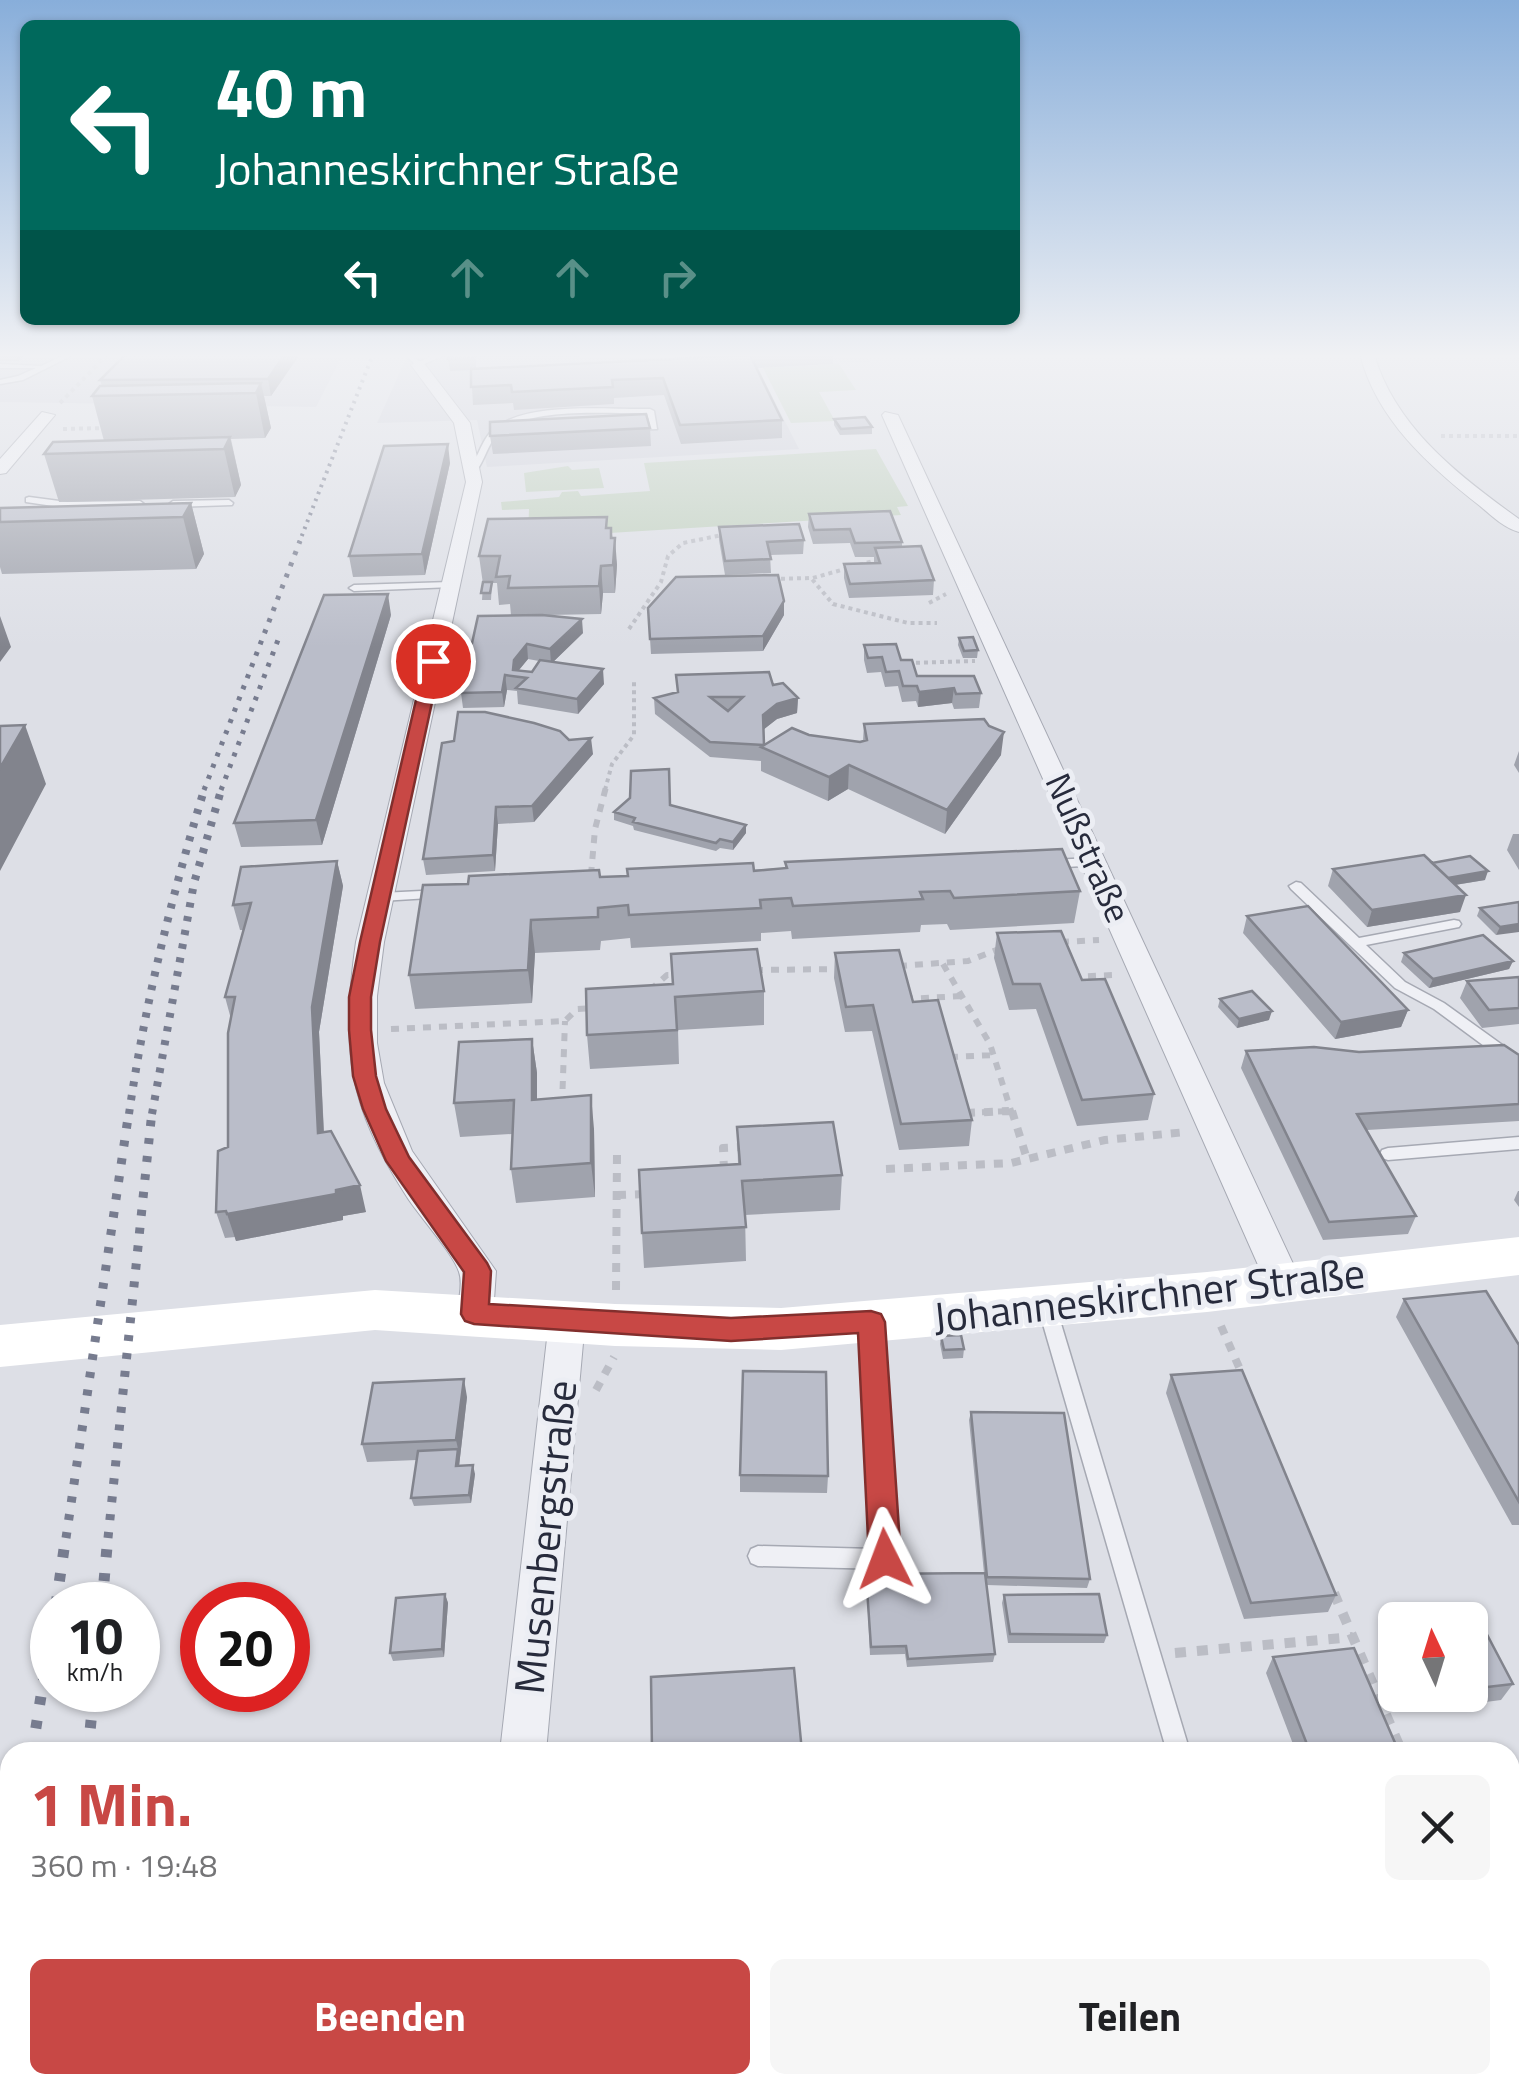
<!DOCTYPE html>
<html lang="de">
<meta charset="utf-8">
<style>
body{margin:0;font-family:"Titillium Web",sans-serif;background:#f6f6f6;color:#202124;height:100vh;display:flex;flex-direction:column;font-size:38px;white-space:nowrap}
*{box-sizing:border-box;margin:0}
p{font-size:32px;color:#757577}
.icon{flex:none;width:55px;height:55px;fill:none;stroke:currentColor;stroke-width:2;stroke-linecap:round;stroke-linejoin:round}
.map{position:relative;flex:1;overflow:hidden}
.panel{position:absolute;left:0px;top:1742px;width:1520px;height:352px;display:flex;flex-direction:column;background:#fff;border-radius:30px 30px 0 0;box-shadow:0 2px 8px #0004}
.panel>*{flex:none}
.hud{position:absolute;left:20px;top:20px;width:1000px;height:305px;border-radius:15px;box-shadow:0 2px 8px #0004;background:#00695c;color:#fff;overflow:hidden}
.needle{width:65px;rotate:356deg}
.buttons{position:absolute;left:1378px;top:1602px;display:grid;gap:20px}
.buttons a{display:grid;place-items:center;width:110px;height:110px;border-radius:15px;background:#fff;box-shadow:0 2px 8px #0004;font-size:50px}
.speed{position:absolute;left:30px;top:1582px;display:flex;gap:20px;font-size:50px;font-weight:700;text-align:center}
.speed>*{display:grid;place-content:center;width:130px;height:130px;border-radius:50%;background:#fff;box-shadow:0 2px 8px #0004;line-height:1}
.speed small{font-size:25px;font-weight:400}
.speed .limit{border:15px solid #d22;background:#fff;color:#111}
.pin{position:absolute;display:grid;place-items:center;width:85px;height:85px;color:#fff;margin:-42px;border:5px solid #fff;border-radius:50%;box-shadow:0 2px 10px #0007}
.me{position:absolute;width:110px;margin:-55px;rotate:357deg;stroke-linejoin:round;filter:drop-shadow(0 0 8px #0008)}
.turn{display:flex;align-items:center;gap:35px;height:210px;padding:0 30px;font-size:45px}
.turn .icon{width:130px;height:130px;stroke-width:2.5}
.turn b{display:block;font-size:70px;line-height:85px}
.lanes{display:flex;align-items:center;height:95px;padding:0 30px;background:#0003;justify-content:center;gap:50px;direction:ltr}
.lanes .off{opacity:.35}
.round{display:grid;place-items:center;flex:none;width:105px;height:105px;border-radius:15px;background:#f6f6f6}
.head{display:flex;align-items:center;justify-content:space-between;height:170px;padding:0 30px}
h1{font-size:60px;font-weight:700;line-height:75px;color:#c84845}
.primary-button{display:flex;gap:20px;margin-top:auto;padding:20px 30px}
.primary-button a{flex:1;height:115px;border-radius:15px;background:#c84845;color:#fff;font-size:40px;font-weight:700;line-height:115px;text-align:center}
.primary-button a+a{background:#f6f6f6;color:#202124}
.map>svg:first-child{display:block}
.built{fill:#cfd1db}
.green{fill:#c0d0be}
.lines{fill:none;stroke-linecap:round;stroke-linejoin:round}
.lane-casing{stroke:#a6a9b3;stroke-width:3}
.street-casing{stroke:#a6a9b3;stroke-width:2}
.path-far3{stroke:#bbbdc5;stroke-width:4;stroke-dasharray:4 4;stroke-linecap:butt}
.path-far2{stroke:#bbbdc5;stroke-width:6;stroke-dasharray:8 8;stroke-linecap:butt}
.path-far1{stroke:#bbbdc5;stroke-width:8;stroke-dasharray:9 9;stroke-linecap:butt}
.path{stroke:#bbbdc5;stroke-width:10;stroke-dasharray:11 11;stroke-linecap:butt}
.lane{fill:#eff0f5;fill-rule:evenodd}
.street{fill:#eff0f5;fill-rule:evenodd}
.secondary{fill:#fff;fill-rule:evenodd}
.rail-far4{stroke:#777c8f;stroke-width:4;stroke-dasharray:2.5 5;stroke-linecap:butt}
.rail-far3{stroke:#777c8f;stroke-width:5;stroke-dasharray:4 8;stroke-linecap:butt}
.rail-far2{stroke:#777c8f;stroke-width:8;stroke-dasharray:5 9;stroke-linecap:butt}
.rail-far1{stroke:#777c8f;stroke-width:9;stroke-dasharray:6 12;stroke-linecap:butt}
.rail{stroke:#777c8f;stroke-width:11;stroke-dasharray:8 16;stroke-linecap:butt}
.wall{fill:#a0a3ad;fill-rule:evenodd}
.shaded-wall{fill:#82848d}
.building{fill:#babdc9;stroke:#82848d;stroke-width:2.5;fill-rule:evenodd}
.route{fill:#c84845;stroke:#822f2d;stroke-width:2.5}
.labels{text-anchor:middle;stroke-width:10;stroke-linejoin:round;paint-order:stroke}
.street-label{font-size:35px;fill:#272b3c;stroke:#eceef4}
.near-street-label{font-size:42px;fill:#272b3c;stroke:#eceef4}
</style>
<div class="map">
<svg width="1519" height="2093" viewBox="0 0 1519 2093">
<rect width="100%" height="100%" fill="#dddfe6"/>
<path class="built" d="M0 354H343L316 407 0 402Z
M408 354H866L869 362 758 368 799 449 487 467 477 420 377 423Z"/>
<path class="green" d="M839 364 856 390 819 392 835 421 791 423 763 368Z
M876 449 908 506 897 507 901 515 528 538 529 509 502 510 501 502 559 497 562 492 578 491 581 496 650 491 644 463Z
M568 466 572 470 599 468 604 488 526 492 524 473Z
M325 2085H479V2093H320Z"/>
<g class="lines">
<g class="lane-casing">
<path id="lane" d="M67 354H75L23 380 0 384V380L18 376 36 368H0V364L41 366Z
M405 354H412L419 362 436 354H580L577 356H442L418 367Z
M650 409 654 411 657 429 633 430 629 428 650 425 647 413C609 414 525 406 497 435 488 444 485 459 477 470L470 468C479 456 482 438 495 428 530 401 607 410 650 409Z
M29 497 67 502 140 501 144 504 140 507 67 508 26 502V498Z
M229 500 233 503 232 505 173 507 169 504 173 501Z
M450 582 453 583V587L354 591 349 588 354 585Z
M1095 858 1101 862 1100 865 1049 868 1043 864 1049 860Z
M1296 882 1301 883 1359 938 1454 920 1459 921 1461 924 1459 927 1366 945 1405 982 1444 1003 1519 1057V1069L1514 1068 1434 1009 1395 988 1291 889 1289 886Z
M441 890 448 894 446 897 381 901 374 897 381 893Z
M1519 1137V1149L1388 1160 1382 1158 1380 1154 1382 1150 1388 1148Z
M1047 1300 1053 1302 1056 1307 1190 1752H1167L1038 1307 1041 1302Z
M871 1319 877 1321 880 1326 895 1559 892 1566 885 1569 758 1566 751 1563 748 1556 751 1549 758 1546 874 1549 862 1326 865 1321Z
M1510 1972 1519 1976V2003L1510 1999Z
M1305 2085H1333V2093H1305Z"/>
</g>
<g class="street-casing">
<path id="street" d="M1360 354H1374C1395 427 1459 476 1519 519V532C1504 528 1492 516 1480 506 1429 466 1376 419 1360 354Z
M418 361 423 362 470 423 482 482 384 942 377 996V1043L384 1083 412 1151 496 1271 493 1314 488 1324 475 1328 462 1324C453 1307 465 1289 459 1272 453 1253 419 1216 407 1197 347 1104 341 1049 356 942L466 482 454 423 411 365Z
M42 412 55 415 6 473 0 474V459Z
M885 412 898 415 1302 1283 1297 1293 1284 1297 1271 1293 1266 1283 882 415Z
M567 1307 580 1311 585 1321 546 1752H500L549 1321 554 1311Z
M254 2085H310L307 2093H251Z
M491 2085H545V2093H491Z"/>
</g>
<path class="path-far3" d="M60 403 106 356 103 354
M63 429 105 428
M1441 436H1519
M813 578 880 559
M773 579 811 578 833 604 908 623H937
M929 603 946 594
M629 629 661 582 668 556 683 543 727 534
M908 663 975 661
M605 790 612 764 634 735V681"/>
<path class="path-far2" d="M591 875 595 829 606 787
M1061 942 1099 940
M943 964 990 1044 1012 1114
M899 966 968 961 999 949
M755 970 842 969
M1072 977 1114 975
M650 990 667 975H677
M905 999 962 996
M391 1029 565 1021 577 1009 594 1008
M950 1057 994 1055
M562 1105 565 1021
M966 1113 1011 1111"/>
<path class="path-far1" d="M1012 1111 1027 1159
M966 1113 1009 1111
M886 1169 1011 1163 1105 1140 1186 1132
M724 1170 723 1148 743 1147
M617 1195 646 1194
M616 1290 617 1154
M1221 1326 1242 1374
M596 1390 614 1357"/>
<path class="path" d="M1334 1593 1402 1752
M1175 1653 1353 1637"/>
<use href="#lane" class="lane"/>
<use href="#street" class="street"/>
<path class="secondary" d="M1519 1237V1275L1207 1312 781 1350 615 1346 375 1330 0 1367V1325L375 1290 615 1304 781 1308 1207 1272Z"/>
<path class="rail-far4" d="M299 543 373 354"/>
<path class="rail-far3" d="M204 790 300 541
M221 790 278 640"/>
<path class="rail-far2" d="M129 1114C145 1002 172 895 205 787
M152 1114 194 883 222 787"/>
<path class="rail-far1" d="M66 1538 129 1111
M108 1538 152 1111"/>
<path class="rail" d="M56 1605 66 1535
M102 1605 108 1535
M32 1752 52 1628
M88 1752 94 1690
M0 1939 10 1881
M54 2093 55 2085"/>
</g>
<path class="wall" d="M0 354H27L18 361H0Z
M126 354H297L298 357 271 396H264L271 428 265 438 231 439 241 485 235 497 59 502 44 454 104 441 92 396 102 386 100 380Z
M450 354H476V369L724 356 723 354H833V364L756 368 782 420V438L681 444 664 395 614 398V404L514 410 513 403 473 405 471 370 450 371 448 359Z
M834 419 872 427V434L840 435 834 425Z
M650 428 651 446 493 454 490 436Z
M450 463 425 575 353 577 349 556Z
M191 503 204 554 196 569 2 574 0 567V508Z
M809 514 902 542V547L934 580 933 595 849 598 844 578V564L874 563V557H855L850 543 813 544 808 527Z
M719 527 804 540 803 554 770 555 771 573 725 575 719 540Z
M607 528H611L617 565 615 593H603L601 614 548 615 583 633 553 662 604 684 578 714 518 704 517 691 507 690 504 707 463 708 461 693 511 615 510 604 499 605 497 583H492L491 600H482L483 584 479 556ZM528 659 539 661 532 672 519 670Z
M648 608 784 615 763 651 651 654Z
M391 615 322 845 241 847 234 823Z
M959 638 978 650 977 658H963L958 645Z
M864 645 901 660 917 676 981 693 979 708 954 709 952 703 918 707 916 701 902 702 898 686 885 687 881 672 867 673 864 660Z
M773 685 798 698 797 713 777 719 764 729V745L809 735 860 742 863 741 864 724 1001 755 945 834 848 789 828 801 761 771V761L710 757 655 714 654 698Z
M569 740 593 754 534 822 498 824 495 871 426 875 423 859Z
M1519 751V773L1514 765Z
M670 805 746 833 733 850 720 848 716 851 634 830 633 826 614 820V812Z
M1513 834H1519V870L1507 850Z
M337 861 343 886 319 1032 324 1132 366 1212 343 1216V1220L236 1241 235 1237 225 1238 216 1212 228 1147 231 1019 225 997 244 930H240L233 905Z
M785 862 1080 891 1074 923 950 930 947 924 921 925 920 932 792 939 791 931 761 933V941L631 948 630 938 601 941 600 950 535 953 532 1003 415 1009 409 975 600 877 785 868Z
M1432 863 1485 880 1455 885 1460 912 1367 927 1328 886 1333 869Z
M1519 902 1496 935 1477 916 1480 908Z
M1247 916 1408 1010 1401 1027 1335 1039 1243 933Z
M997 933 1082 980 1154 1094 1148 1120 1077 1126 1036 1009 1009 1010 994 958Z
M835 953 913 1002 972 1120 969 1146 899 1150 872 1031 845 1032 834 978Z
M1404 953 1513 961 1509 969 1429 988 1401 962Z
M671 954 764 991V1025L678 1030 679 1064 590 1069 587 1035 672 984Z
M1519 977V1024L1482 1028 1460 998 1467 981Z
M1220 999 1269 1020 1237 1028 1218 1007Z
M532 1039 537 1073V1099L594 1129 595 1197 516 1203 511 1169 512 1134 460 1137 454 1103Z
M1246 1051 1519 1055V1121L1367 1130 1416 1216 1408 1234 1323 1240 1241 1068Z
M737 1127 842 1175 840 1210 745 1215 746 1261 644 1268 642 1233 738 1164Z
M1518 1191H1519V1207L1514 1200Z
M1404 1299 1519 1345V1525H1512L1396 1317Z
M941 1336 964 1349 963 1358 943 1359 940 1344Z
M1171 1375 1336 1595 1328 1612 1244 1619 1166 1393Z
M467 1397 459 1466 475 1474 471 1503 414 1506 411 1498 417 1460 367 1462 362 1444Z
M971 1412 1090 1579 1087 1588 987 1585 995 1654 993 1662 907 1667 905 1654 870 1655 866 1574 984 1573 969 1420Z
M740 1475 828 1476 827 1493 740 1492Z
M445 1594 448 1603 444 1657 393 1661 390 1653Z
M1004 1595 1107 1635 1104 1643H1008L1002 1603Z
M1472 1606 1513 1684 1501 1700 1440 1708 1433 1695H1470V1620H1408L1412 1613Z
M1273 1657 1399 1752H1296L1266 1673Z
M1063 2085H1212L1214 2093H1064Z"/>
<path class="shaded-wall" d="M16 354H27L18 361Z
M285 354H297L298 357 271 396 268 379Z
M261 383 271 428 265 438 256 393Z
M230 437 241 485 235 497 224 449Z
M448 444 450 463 425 575 422 554Z
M191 503 204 554 196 569 183 517Z
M615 538 617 565 615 593 613 565Z
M601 566 603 593 601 614 599 586Z
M388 594 391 615 322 845 316 820Z
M784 601V615L763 651V636Z
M0 616 11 647 0 662Z
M582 619 583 633 551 664 550 649Z
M527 644 528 659 514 676V660Z
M603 669 604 684 578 714 577 699Z
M505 675 507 690 504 707 502 692Z
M954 688 952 703 918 707 919 692Z
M798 698 797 713 777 719 763 730V715L777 704Z
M25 725 46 784 0 871V768Z
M1004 732 1001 755 945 834 947 810Z
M591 738 593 754 534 822 532 806Z
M849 765 848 789 828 801 829 777Z
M496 807 498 824 495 871 493 855Z
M746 825V833L733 850V842Z
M337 861 343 886 319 1032 325 1159 318 1133 312 1007Z
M1488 871 1485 880 1442 887 1445 879Z
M1466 895 1460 912 1367 927 1372 910Z
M531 920 535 953 532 1003 528 970Z
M1519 924V932L1496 935 1500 927Z
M1513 961 1509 969 1429 988 1433 979Z
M1408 1010 1401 1027 1335 1039 1341 1022Z
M1272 1011 1269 1020 1237 1028 1239 1019Z
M532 1039 537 1073V1134L532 1100Z
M591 1095 594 1129 595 1197 591 1163Z
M360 1185 366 1212 343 1216V1220L236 1241 227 1214Z
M464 1379 467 1397 458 1475 456 1466 458 1449 456 1440Z
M473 1465 475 1474 471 1503 469 1495Z
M445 1594 448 1603 444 1657 442 1649Z
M27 2085H34L33 2093H25Z"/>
<path class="building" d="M126 354H285L268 379 100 380Z
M450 354H475L474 358 448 359Z
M750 355 782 420 680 425 663 378 612 380 613 387 512 392 511 385 471 387V369Z
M261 383 256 393 92 396 100 386Z
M646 414 650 428 490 436V422Z
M865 417 872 427 841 429 834 419Z
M230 437 224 449 44 454 53 442Z
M448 444 422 554 349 556 384 446Z
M191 503 183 517 0 522V508Z
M890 511 902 542 855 543 850 529 814 530 809 514Z
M607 517 606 528H611V538H615L613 565 601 566 599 586 508 588 510 576 496 577 500 556H479L488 519Z
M799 524 804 540 767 542 771 559 725 561 719 527Z
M921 546 934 580 850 584 844 564 880 563 875 548Z
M778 575 784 601 763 636 650 639 648 608 676 577Z
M483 582H492L490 593H481Z
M388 594 316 820 234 823 324 595Z
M542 615 582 619 550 649 527 644 514 660 513 670 532 672 540 660 603 669 577 699 516 688 527 678 505 675 502 692 461 693 478 616Z
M973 637 978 650 964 651 959 638Z
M896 644 901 660H912L917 676H974L981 693 956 694 954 688 919 692 917 686H903L899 671 886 672 882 657 868 658 864 645Z
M769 672 773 685 783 683 798 698 777 704 763 715 764 745 710 742 654 698 678 692 676 675ZM710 697H743L728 711Z
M458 712H485L534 723 560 731 569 740 591 738 532 806 496 807 493 855 423 859 442 743 454 741Z
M984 719 989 726 1004 732 947 810 849 765 829 777 761 747 792 728 809 735 860 742 867 740 864 724Z
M25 725 0 768V726Z
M669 769 670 805 746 825 733 842 720 839 716 843 633 822 635 818 614 812 630 798 631 771Z
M1062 849 1080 891 954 898 950 891 920 892 923 899 793 906 791 898 760 900 761 908 629 915 628 905 598 908V917L531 920 528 970 409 975 423 885 468 884 469 876 599 870 600 877 628 876 627 869 753 863 754 871 787 868 785 862Z
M1424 855 1466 895 1372 910 1333 869Z
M1470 856 1488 871 1448 878 1432 863Z
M337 861 312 1007 318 1133 331 1131 360 1185 336 1190V1194L227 1214 226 1211 216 1212 218 1151 228 1147V1033L235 997H225L251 903 233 905 241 867Z
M1519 902V924L1500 927 1480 908Z
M1308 906 1408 1010 1341 1022 1247 916Z
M1061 931 1082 980 1105 979 1154 1094 1082 1100 1040 984H1013L997 933Z
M1483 935 1513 961 1433 979 1404 953Z
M757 949 764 991 675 997 677 1030 587 1035 586 989 673 984 671 954Z
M899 950 913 1002 938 1000 972 1120 901 1124 873 1005 846 1007 835 953Z
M1519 977V1008L1489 1010 1467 981Z
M1252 991 1272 1011 1239 1019 1220 999Z
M532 1039V1100L591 1095V1163L511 1169 514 1100 454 1103 459 1042Z
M1504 1045 1519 1055V1104L1357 1114 1416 1216 1329 1222 1246 1051 1314 1047 1359 1052Z
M833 1122 842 1175 742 1181 746 1227 642 1233 639 1170 740 1164 737 1127Z
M1486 1291 1519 1345V1502L1404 1299Z
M961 1335 964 1349 944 1350 941 1336Z
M1242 1370 1336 1595 1251 1603 1171 1375Z
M743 1371 826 1372 828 1476 740 1475Z
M464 1379 456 1440 362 1444 373 1383Z
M971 1412 1064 1413 1090 1579 987 1577Z
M458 1449 456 1466 473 1465 469 1495 411 1498 418 1451Z
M985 1573 995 1654 908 1659 906 1646 871 1647 866 1574Z
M445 1594 442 1649 390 1653 396 1598Z
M1099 1594 1107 1635 1010 1634 1004 1595Z
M1472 1606 1513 1684 1470 1689V1620H1415L1412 1613Z
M1354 1648 1399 1752H1310L1273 1657Z
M794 1668 802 1752H652L651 1677Z
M9 1963 10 2085H27L25 2093H0V2007Z
M650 2085H1007L1008 2093H649Z
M1071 2085H1212L1214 2093H1072Z"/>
<linearGradient id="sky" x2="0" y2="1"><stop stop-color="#88aeda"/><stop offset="0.55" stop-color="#f0f1f4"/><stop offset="1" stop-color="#f0f1f4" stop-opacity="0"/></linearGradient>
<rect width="1519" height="647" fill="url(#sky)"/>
<path class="route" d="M433 656 441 661 380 942 371 997V1030L376 1076 386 1109 409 1157 487 1263 491 1271 489 1304 731 1318 871 1311 881 1314 885 1322 901 1559 896 1569 885 1574 874 1569 869 1559 858 1333 731 1341 474 1324 465 1321 461 1314 464 1272 386 1161 363 1109 353 1076 349 1030V997L360 942 425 661Z"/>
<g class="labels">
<g class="street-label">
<text transform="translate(1088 848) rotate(66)" y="12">Nußstraße</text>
</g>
<g class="near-street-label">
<text transform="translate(1149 1295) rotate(-6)" y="15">Johanneskirchner Straße</text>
<text transform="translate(545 1537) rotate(-84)" y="15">Musenbergstraße</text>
</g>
</g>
</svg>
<div class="buttons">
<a><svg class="needle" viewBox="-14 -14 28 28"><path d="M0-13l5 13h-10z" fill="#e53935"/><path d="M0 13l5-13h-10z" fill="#757577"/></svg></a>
</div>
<div class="speed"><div>10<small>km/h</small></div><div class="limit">20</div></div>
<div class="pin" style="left:433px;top:661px;background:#d93025"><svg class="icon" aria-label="arrive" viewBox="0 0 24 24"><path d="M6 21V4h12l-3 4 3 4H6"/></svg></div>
<svg class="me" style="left:885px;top:1559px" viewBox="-20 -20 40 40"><path d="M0-17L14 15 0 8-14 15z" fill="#c84845" stroke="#fff" stroke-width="4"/></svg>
<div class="hud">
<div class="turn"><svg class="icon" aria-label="left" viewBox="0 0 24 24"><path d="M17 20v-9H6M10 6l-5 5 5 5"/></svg><div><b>40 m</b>Johanneskirchner Straße</div></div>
<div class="lanes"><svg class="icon" aria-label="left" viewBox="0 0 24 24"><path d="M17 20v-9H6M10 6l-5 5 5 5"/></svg><svg class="icon off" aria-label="ahead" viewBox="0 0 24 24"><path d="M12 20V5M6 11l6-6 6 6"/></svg><svg class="icon off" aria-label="ahead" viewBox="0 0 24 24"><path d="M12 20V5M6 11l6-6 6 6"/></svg><svg class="icon off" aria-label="right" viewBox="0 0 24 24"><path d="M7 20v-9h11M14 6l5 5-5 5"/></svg></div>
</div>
<section class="panel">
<div class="head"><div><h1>1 Min.</h1><p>360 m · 19:48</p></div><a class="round"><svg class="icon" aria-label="close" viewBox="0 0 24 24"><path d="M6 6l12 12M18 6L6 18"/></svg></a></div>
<div class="primary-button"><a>Beenden</a><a>Teilen</a></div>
</section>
</div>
